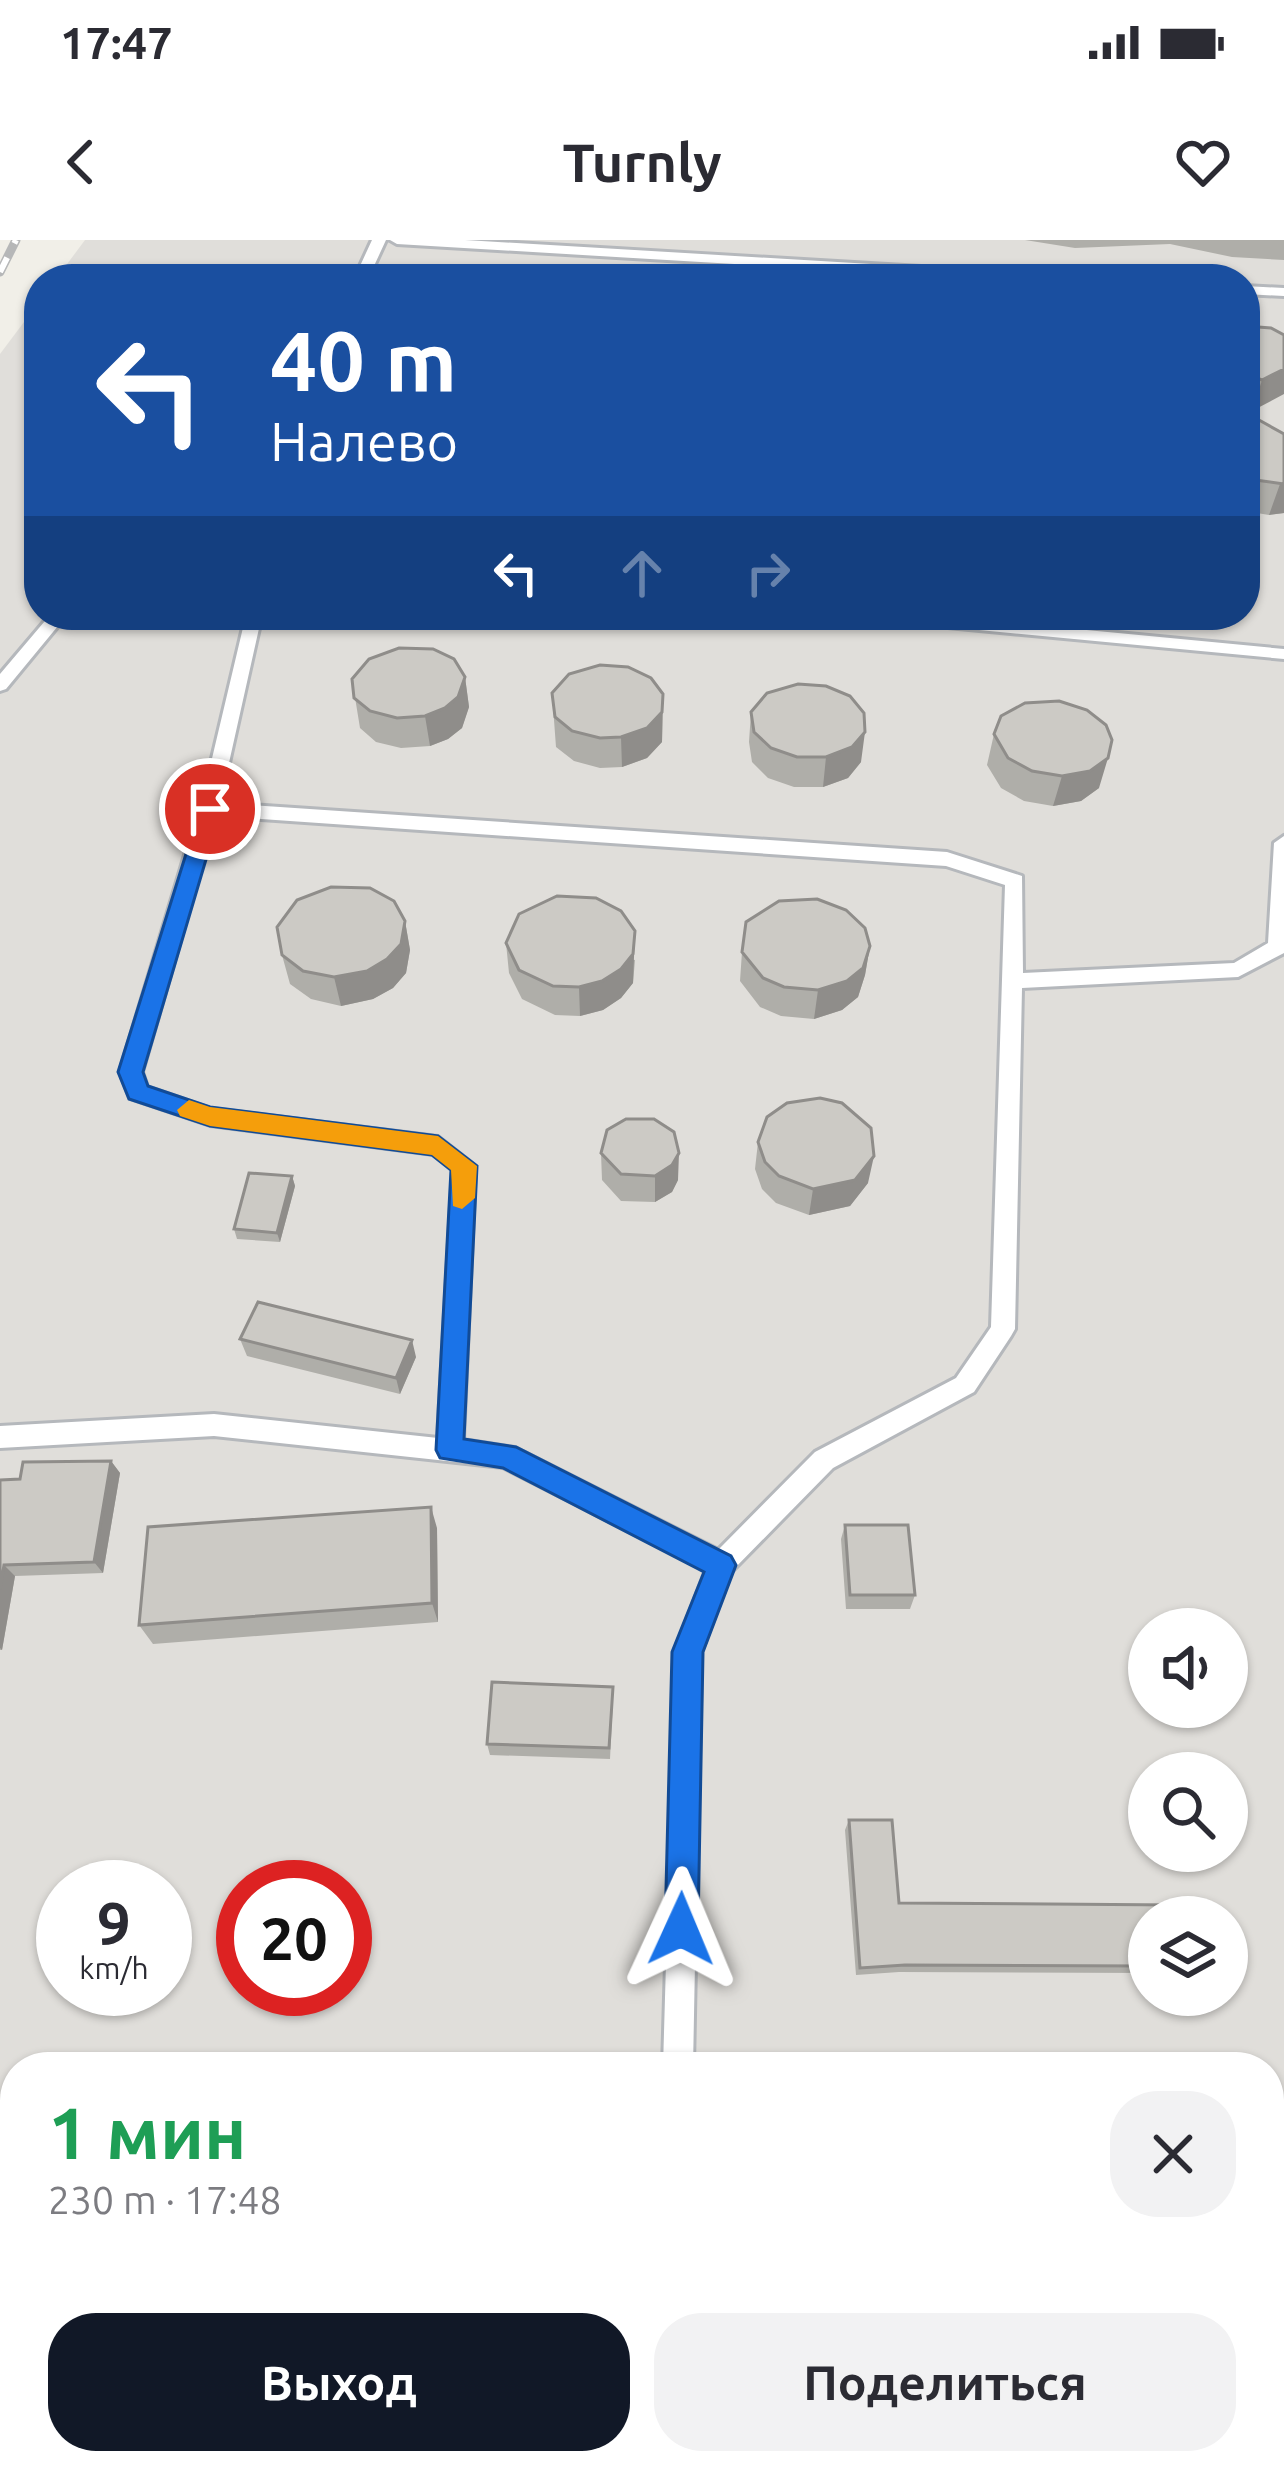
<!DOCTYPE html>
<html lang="ru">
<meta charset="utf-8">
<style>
body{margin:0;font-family:Ubuntu,sans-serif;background:#f2f2f3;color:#2b2b33;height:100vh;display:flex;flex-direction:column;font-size:45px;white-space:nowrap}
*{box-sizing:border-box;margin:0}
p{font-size:39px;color:#7c7c81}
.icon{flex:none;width:66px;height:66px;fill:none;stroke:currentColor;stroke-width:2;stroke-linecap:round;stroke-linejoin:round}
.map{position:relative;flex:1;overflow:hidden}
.panel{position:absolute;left:0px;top:1812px;width:1284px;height:423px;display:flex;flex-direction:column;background:#fff;border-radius:48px 48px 0 0;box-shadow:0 3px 9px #0004}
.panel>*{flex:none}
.top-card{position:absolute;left:24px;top:24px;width:1236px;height:366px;border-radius:48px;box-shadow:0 3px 9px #0004;background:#1a4fa0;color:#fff;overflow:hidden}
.controls{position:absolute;left:1128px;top:1368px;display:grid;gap:24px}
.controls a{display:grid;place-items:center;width:120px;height:120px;border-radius:50%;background:#fff;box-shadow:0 3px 9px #0004;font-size:60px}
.speed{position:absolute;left:36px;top:1620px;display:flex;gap:24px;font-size:60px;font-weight:700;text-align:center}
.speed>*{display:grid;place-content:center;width:156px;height:156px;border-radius:50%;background:#fff;box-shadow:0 3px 9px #0004;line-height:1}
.speed small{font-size:30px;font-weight:400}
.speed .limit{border:18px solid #d22;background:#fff;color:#111}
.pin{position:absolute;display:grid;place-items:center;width:102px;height:102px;color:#fff;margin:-51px;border:6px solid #fff;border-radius:50%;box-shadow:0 3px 12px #0007}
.me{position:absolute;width:132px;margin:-66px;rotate:1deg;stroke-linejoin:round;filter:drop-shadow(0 0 9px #0008)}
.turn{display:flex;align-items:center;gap:42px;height:252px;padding:0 48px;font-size:54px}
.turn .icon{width:156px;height:156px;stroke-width:2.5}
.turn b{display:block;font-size:84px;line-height:102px}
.lanes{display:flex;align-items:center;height:114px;padding:0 48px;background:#0003;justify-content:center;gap:60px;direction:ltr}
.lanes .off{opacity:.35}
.round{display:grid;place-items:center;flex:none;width:126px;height:126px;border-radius:48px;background:#f2f2f3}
.headline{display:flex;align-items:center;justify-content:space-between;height:204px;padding:0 48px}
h1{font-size:72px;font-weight:600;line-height:90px;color:#1e9e55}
.button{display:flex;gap:24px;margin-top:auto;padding:24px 48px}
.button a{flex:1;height:138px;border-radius:48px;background:#111827;color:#fff;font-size:48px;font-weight:600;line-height:138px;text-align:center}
.button a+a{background:#f2f2f3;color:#2b2b33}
.status{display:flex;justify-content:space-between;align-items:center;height:84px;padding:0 60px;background:#fff;direction:ltr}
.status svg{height:33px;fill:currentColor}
header{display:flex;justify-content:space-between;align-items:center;height:156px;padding:0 48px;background:#fff;font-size:54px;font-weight:600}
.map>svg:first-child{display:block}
.industrial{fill:#e0deda;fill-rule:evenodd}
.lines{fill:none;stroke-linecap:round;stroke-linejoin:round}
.service-casing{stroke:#b5b8bc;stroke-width:6}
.service{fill:#fff;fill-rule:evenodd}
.rail-casing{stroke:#b6b7b8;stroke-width:9}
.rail{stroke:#fff;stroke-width:6;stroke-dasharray:16;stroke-linecap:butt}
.wall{fill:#afaea9}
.shaded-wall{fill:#8f8d8a}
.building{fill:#cccac5;stroke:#8f8d8a;stroke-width:3}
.route{fill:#1a73e8;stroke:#114b97;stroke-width:3}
.slow{fill:#f59e0b}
</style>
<div class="status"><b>17:47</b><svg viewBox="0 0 49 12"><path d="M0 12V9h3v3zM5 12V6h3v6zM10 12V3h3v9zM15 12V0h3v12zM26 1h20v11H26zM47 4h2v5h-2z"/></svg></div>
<header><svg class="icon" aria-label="back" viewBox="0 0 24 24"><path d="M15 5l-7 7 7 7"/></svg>Turnly<svg class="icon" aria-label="heart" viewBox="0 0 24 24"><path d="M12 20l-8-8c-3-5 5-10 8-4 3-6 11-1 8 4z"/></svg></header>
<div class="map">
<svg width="1284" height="2234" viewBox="0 0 1284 2234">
<rect width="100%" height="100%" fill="#f1efe8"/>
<path class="industrial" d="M85 0H1284V2234H0V114L39 62V375H1245V39H56ZM1149 1389H1227V1467H1149ZM1149 1533H1227V1611H1149ZM63 1647H165V1749H63ZM243 1647H345V1749H243ZM1149 1677H1227V1755H1149ZM15 1827H1269V2220H15Z"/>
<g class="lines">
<g class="service-casing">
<path id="service" d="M372 0H386L368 39H354Z
M390 0H465L1057 35 1064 39H987L397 4Z
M1245 46 1284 48V56L1245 54Z
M50 375H67L6 449 0 451V434Z
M246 375H262L220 563 947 612 1022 636 1023 733 1234 723 1268 703 1274 603 1284 596V713L1238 737 1022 748 1015 1089 1011 1096 974 1152 833 1228 731 1332 701 1412 693 1827H663L675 1412 706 1330 503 1227 214 1196 0 1208V1186L214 1174 438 1198 453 930 433 914 210 885 130 858 120 832 205 548ZM216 576 946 626 1005 645 991 1087 956 1138 815 1212 718 1310 515 1208 463 1200 475 926 438 897 211 869 147 847 142 832Z
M867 375H929L1284 409V419L875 380Z
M1269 2100H1284V2134H1269Z
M655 2220H689V2234H655Z
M1148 2220H1182L1184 2234H1150Z"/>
</g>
<use href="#service" class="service"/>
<g class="rail-casing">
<path id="rail" d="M0 32 16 0"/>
</g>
<use href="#rail" class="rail"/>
</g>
<path class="wall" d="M1025 0H1284V20L1232 17 1170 4 1075 8Z
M1245 86 1284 95 1252 171 1245 167Z
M1245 188 1284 194V273L1269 275 1245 271Z
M465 437 469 467 462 488 448 499 430 506 401 508 376 502 360 488 352 439Z
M552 453 663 454 662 502 647 518 622 527 600 528 574 521 556 507Z
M751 472 861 522 848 538 823 547H794L768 538 752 522 749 502Z
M994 494 1099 548 1081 561 1053 566 1024 561 1001 548 987 525Z
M405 681 410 710 406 733 393 748 373 759 341 766 311 759 290 744 282 715Z
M506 703 635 720 633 743 621 758 603 770 580 776 555 775 522 759 509 733Z
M870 706 865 735 858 757 842 770 814 779 781 776 760 767 740 741 742 712Z
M758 902 868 943 850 966 809 975 776 963 762 949 755 929Z
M601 913 678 940 672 952 655 962 621 961 602 940Z
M292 936 295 946 280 1002 237 999 234 989Z
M240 1099 416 1117 400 1154 247 1116Z
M111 1221 120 1233 103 1333 15 1336 2 1410H0V1240L20 1239Z
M845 1285 915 1355 910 1369H846L841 1299Z
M437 1288 438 1382 153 1404 139 1385Z
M613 1459 610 1519 490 1515 487 1504Z
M849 1580 899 1663 1149 1677V1733L899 1732 856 1735 845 1590Z"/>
<path class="shaded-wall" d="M1284 129V154L1252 171 1262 140Z
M1280 244H1284V273L1269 275Z
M465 437 469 467 462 488 448 499 430 506 425 476Z
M663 454 662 502 647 518 622 527 621 497Z
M865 492 861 522 848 538 823 547 826 517Z
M1108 518 1099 548 1081 561 1053 566 1062 536Z
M405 681 410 710 406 733 393 748 373 759 341 766 334 737Z
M635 691 633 743 621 758 603 770 580 776 579 747Z
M870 706 865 735 858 757 842 770 814 779 818 750Z
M679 913 678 940 672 952 655 962V936Z
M874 916 868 943 850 966 809 975 813 949Z
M292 936 295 946 280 1002 277 993Z
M412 1100 416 1117 400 1154 396 1138Z
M111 1221 120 1233 103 1333 94 1322Z
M431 1267 437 1288 438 1382 432 1363Z
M4 1325 15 1336 2 1410 0 1408V1349Z
M0 1859 10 1867 15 1877V1979L9 1996 0 2008Z"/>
<path class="building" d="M1245 86 1271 88 1284 95V129L1262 140 1245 132Z
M1259 180 1284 194V244L1248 239 1245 236V188Z
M399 408 433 409 454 419 465 437 458 457 445 468 425 476 397 478 370 471 354 458 352 439 369 419Z
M600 425 628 427 651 438 663 454 662 472 647 488 621 497 600 498 572 491 555 477 552 453 569 434Z
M798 444 826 446 850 456 864 473 865 492 852 507 826 517H797L771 508 754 492 751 472 767 453Z
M1059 461 1087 470 1106 485 1112 500 1108 518 1090 531 1062 536 1032 531 1008 518 994 494 1001 476 1025 463Z
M331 647 370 648 394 661 405 681 401 704 387 719 367 731 334 737 303 731 282 715 277 687 297 660Z
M557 656 596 658 621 671 635 691 633 714 621 729 602 741 579 747 553 746 519 730 506 703 519 674Z
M817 659 846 670 865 688 870 706 863 728 847 741 818 750 784 747 763 738 742 712 746 682 779 661Z
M820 858 842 863 871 888 874 916 855 940 813 949 779 936 765 922 758 902 767 877 787 863Z
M626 879H654L674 892 679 913 672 925 655 936 621 934 601 913 607 890Z
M249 933 292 936 277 993 234 989Z
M258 1062 412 1100 396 1138 240 1099Z
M111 1221 94 1322 4 1325 0 1349V1240L20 1239 23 1222Z
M431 1267 432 1363 139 1385 148 1287Z
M845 1285H908L915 1355H850Z
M492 1442 613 1447 609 1508 487 1504Z
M849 1580H892L899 1663 1175 1665 1177 1677H1149V1726L905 1725 860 1728Z
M0 1886 4 1896 6 1937 0 1954Z"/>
<path class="route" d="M210 562 221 569 143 832 148 846 210 867 438 896 477 926 464 1199 516 1207 731 1316 736 1325 703 1412 698 1689 693 1701 681 1705 669 1701 665 1689 672 1412 704 1332 503 1228 440 1218 436 1210 451 930 432 915 210 886 129 859 118 832 200 569Z"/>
<path class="slow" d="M189 860 210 867 438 896 477 926 475 958 462 969 453 966 451 930 432 915 210 886 180 876 177 870Z"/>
</svg>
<div class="controls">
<a><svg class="icon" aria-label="sound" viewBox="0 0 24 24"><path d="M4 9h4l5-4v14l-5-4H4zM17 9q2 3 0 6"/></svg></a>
<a><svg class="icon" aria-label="search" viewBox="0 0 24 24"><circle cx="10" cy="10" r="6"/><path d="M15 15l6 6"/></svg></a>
<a><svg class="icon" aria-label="layers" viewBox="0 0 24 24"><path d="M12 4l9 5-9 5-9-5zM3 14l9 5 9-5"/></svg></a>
</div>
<div class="speed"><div>9<small>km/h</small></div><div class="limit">20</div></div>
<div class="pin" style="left:210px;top:569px;background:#d93025"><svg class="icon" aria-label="arrive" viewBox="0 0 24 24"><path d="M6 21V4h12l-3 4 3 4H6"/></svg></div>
<svg class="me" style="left:681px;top:1689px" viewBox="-20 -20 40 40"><path d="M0-17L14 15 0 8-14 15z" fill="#1a73e8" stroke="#fff" stroke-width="4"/></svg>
<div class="top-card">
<div class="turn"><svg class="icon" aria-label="left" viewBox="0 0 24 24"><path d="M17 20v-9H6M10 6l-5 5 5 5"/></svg><div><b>40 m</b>Налево</div></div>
<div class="lanes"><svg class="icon" aria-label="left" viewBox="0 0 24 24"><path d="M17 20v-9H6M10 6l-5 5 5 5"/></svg><svg class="icon off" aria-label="ahead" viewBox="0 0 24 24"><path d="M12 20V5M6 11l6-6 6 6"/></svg><svg class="icon off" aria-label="right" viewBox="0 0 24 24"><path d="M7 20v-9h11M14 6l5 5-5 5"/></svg></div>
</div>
<section class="panel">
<div class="headline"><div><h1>1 мин</h1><p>230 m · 17:48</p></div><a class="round"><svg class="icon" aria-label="close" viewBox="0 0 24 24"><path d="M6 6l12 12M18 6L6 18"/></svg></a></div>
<div class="button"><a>Выход</a><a>Поделиться</a></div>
</section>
</div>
